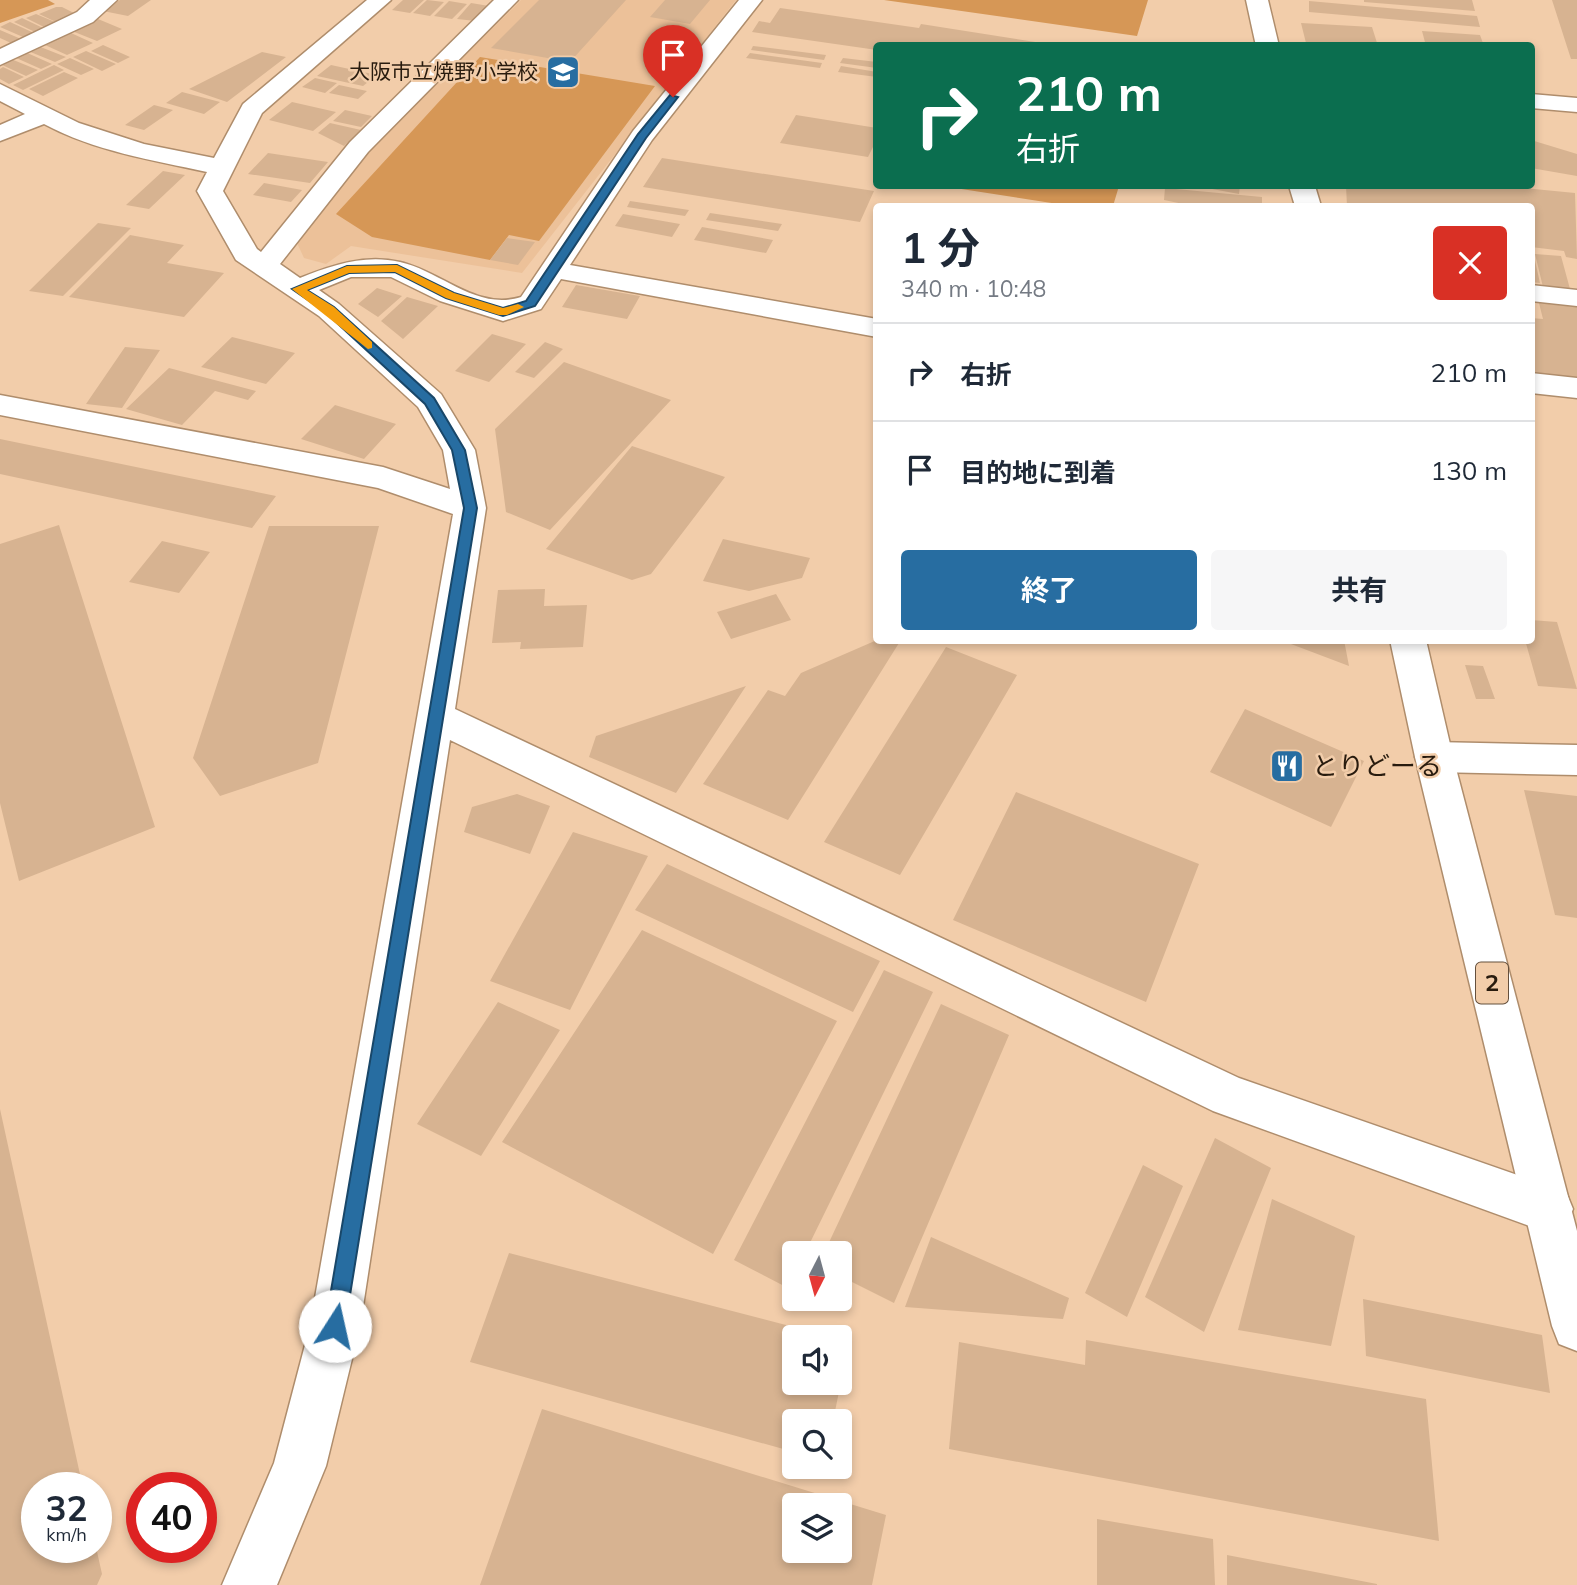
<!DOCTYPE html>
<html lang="ja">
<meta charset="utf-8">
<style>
body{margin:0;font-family:Mulish,"Noto Sans JP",sans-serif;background:#f6f6f7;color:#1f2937;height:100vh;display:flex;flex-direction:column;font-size:26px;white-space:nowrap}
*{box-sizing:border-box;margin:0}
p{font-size:23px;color:#747a83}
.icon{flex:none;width:38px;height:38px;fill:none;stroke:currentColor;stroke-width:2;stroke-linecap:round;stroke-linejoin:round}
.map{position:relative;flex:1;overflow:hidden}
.panel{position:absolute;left:873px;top:203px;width:662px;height:441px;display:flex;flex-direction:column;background:#fff;border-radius:7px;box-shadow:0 4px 10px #0003}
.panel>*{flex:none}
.banner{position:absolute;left:873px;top:42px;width:662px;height:147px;border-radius:7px;box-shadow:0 4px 10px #0003;background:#0b6e4f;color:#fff;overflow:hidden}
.needle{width:46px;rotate:186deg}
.tools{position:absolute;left:782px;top:1241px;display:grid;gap:14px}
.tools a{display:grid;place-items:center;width:70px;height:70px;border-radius:7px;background:#fff;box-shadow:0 4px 10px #0003;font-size:35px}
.speed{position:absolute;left:21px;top:1472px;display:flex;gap:14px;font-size:35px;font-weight:700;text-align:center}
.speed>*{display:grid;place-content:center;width:91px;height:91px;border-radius:50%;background:#fff;box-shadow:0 4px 10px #0003;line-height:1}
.speed small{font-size:18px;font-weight:400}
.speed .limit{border:10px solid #d22;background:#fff;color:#111}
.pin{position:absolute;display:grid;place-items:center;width:60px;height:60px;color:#fff;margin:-72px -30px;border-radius:50% 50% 50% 0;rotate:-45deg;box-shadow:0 0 7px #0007}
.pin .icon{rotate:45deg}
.me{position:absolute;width:77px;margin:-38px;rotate:10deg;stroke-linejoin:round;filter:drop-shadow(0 0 5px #0008)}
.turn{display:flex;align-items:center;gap:24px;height:147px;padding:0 28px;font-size:32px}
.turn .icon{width:91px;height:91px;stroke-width:2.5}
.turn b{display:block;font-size:49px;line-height:60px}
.round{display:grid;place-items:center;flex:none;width:74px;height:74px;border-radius:7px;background:#f6f6f7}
.summary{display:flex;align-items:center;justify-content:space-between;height:119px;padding:0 28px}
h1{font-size:42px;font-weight:700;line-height:52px}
.action{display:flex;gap:14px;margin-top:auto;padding:14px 28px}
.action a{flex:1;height:80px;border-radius:7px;background:#276da1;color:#fff;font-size:28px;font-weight:700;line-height:80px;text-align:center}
.action a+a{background:#f6f6f7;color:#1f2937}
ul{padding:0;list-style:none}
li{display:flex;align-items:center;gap:21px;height:98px;padding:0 28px;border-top:2px solid #e0e1e3}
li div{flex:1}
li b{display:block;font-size:26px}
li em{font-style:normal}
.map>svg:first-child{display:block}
.built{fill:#ecc199}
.green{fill:#d69756}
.building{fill:#d7b391;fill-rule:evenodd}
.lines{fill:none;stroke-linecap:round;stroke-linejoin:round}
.minor-casing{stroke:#af8d6c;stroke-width:3}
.major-casing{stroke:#af8d6c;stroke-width:3}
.minor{fill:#fff;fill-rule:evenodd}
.major{fill:#fff;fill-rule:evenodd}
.route{fill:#276da1;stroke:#194769;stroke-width:2}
.slow{fill:#f59e0b}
.labels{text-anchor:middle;stroke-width:5;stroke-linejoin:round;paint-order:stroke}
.far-poi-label{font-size:21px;fill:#281b0e;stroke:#f2cdaa;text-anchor:end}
.shield{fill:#f2cdaa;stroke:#65503d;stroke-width:2}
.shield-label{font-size:24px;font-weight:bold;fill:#281b0e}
.poi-label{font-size:26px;fill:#281b0e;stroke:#f2cdaa;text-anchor:start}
</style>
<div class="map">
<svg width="1577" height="1585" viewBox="0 0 1577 1585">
<rect width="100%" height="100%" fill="#f2cdaa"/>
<path class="built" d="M521 0H736L522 273 351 246 326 264 304 258 297 243 375 145Z"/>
<path class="green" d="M0 0H48L55 4 0 23Z
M884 0H1148L1137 36Z
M480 57 655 86 539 241 509 235 490 260 372 237 336 214Z
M942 186H1119L1113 206H1071Z"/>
<path class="building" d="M120 0H151L128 16 103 11Z
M403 0H424L410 13 392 10Z
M427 0 444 2 430 16 413 13Z
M539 0H626L570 62 491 48Z
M665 0H710L690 24 650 17Z
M1364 0H1472L1475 11 1364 2Z
M1552 0H1577V59H1571Z
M449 1 467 4 452 19 434 16Z
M1309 1 1477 16 1480 27 1309 12Z
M471 3 489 6 476 21 457 19Z
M56 7H62L76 14 56 22 39 14Z
M780 8 919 28 921 24 1061 46H877V50L752 32 759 21 770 23Z
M36 14 55 22 44 27 26 18Z
M22 18 43 28 35 32 14 22Z
M98 19 122 29 97 41 72 31Z
M10 22 34 33 23 37 0 27Z
M1301 23 1372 27 1378 46 1306 43Z
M0 30 21 39 11 43 0 38Z
M1422 31 1480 35 1484 46H1426Z
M71 33 93 43 67 55 45 45Z
M103 45 130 57 118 63 91 51Z
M38 46 66 57 55 62 28 51Z
M753 46 826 55 824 60 751 50Z
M86 51 116 64 102 71 73 57Z
M25 52 52 64 41 69 14 57Z
M262 52 286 57 227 102 189 89Z
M750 53 822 63 820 68 746 58Z
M70 58 94 69 81 75 57 64Z
M843 58 877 62V68L840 63Z
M11 59 38 70 26 76 0 64Z
M54 65 64 70 23 90 13 85Z
M331 65 377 75 363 86 317 76Z
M841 66 877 72V77L838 72Z
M3 67 24 77 9 84 0 79V69Z
M64 72 78 78 43 96 29 89Z
M315 78 337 83 325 93 302 87Z
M339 85 367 91 358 99 329 93Z
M182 92 220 102 204 114 166 103Z
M292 102 336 112 313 131 269 120Z
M154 105 173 110 144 130 125 125Z
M345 110 372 116 361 127 333 121Z
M796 115 877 128V139L868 157 780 143Z
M330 123 361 130 344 146 318 133Z
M1531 140 1577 154V176L1531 168Z
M268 153 328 162 310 183 248 174Z
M662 158 874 191 860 222 643 187Z
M163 171 185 175 149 209 126 205Z
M264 183 302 190 291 202 253 195Z
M1196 186H1240L1239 194Z
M1346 186H1503L1575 193 1577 259 1566 257 1564 251 1531 247V206H1347Z
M1165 188 1262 197V206H1193L1164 200Z
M630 201 689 210 685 216 627 207Z
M710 213 782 224 778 231 706 220Z
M623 214 680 224 672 237 615 226Z
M98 223 131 228 63 296 29 291Z
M702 227 773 240 766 253 694 240Z
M130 235 184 245 167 263 224 273 184 317 69 297Z
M507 238 535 242 518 265 490 260Z
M1532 247 1540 283 1531 282Z
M1535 254 1561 256 1570 289 1543 287Z
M576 285 640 296 627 319 562 307Z
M377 288 402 296 378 317 358 304Z
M407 297 438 306 403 339 381 321Z
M1539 303 1577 307V379L1535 374 1531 360V318L1543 319Z
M492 334 526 344 489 382 455 371Z
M232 337 295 353 266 384 201 367Z
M545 342 563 349 534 378 515 372Z
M125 347 160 350 122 408 86 404Z
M564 362 671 400 550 530 506 512 495 429Z
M169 368 256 391 248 400 215 391 182 425 126 409Z
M335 405 396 424 364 459 301 439Z
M0 439 276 496 252 528 0 474Z
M632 446 725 477 651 574 632 580 546 549Z
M59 525 155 827 19 881 0 803V544Z
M269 526H379L318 763 220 796 193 758Z
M723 539 810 558 802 578 749 591 703 581Z
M162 541 210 552 179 593 129 582Z
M545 589 544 606 587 605 583 647 520 649 521 642 492 643 498 590Z
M776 594 791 620 731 639 717 612Z
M1531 620 1557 622 1577 689 1538 686 1525 640H1531Z
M877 640 899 643 788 820 703 784 768 690 785 696 801 673Z
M1283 640H1344L1349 666 1283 641Z
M946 647 1017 675 900 875 824 842Z
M1465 665 1483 666 1495 699H1476Z
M746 686 676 793 589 757 596 736Z
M1245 709 1364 761 1331 827 1210 772Z
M1524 790 1577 796V918L1555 915Z
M1016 792 1199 864 1146 1002 953 920Z
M517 794 550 806 530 854 464 832 472 807Z
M573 832 648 856 570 1010 490 981Z
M667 864 880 961 853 1012 635 910Z
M642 930 837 1021 713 1254 502 1142Z
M884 970 933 992 805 1253H794V1275L788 1288 734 1260Z
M498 1002 560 1030 481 1156 417 1124Z
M941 1004 1009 1035 894 1303 840 1276V1253H824Z
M0 1109 83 1488H37V1547H96L102 1574 97 1585H0Z
M1215 1138 1271 1168 1204 1332 1145 1297Z
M1143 1165 1183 1186 1127 1317 1085 1293Z
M1272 1199 1355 1236 1331 1346 1238 1330Z
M931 1237 1069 1298 1063 1319 905 1307Z
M509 1253 828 1336 794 1337V1382H841L833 1421H794V1452L470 1362Z
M1363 1299 1542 1335 1550 1393 1366 1356Z
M840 1339 850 1342 841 1382H840Z
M1086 1340 1426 1399 1439 1541 949 1449 959 1342 1085 1365Z
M542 1409 886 1515 872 1585H480ZM794 1505H840V1550H794Z
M1097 1519 1213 1539 1215 1585H1097Z
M1227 1555 1377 1584V1585H1227Z"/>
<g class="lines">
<g class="minor-casing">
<path id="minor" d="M90 0H117L93 22 0 65V49L77 12Z
M367 0H391L262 113 223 191 257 249 261 252 350 142 494 0H518L368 152 280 264 300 278C332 265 365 254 400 262 441 271 476 311 521 297L633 131 739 0H762L652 140 570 265 877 319V337L561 279 541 309 503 321 440 301 391 277H351L319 290 339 304 441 394 475 450 486 508 455 709 1239 1078 1566 1192 1573 1209 1566 1226 1549 1233 1213 1111 450 740 360 1326 326 1466 277 1585H222L274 1463 310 1326 453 514 378 488 0 415V395L383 467 450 489 443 450 418 407 319 316 236 260 197 191 207 172C152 160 94 151 44 124L0 141V125L25 114 0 101V84L79 123 144 144 214 158 243 104Z
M1531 94 1577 98V112L1531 108Z
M1531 285 1577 290V306L1531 301Z
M1531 373 1577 378V398L1531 393Z
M1434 742 1577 745V775L1434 772 1421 768 1415 757 1421 746Z"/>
</g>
<g class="major-casing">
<path id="major" d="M1246 0H1268L1279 46H1256Z
M1289 186H1315L1321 206H1295Z
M1390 640H1426L1453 757 1577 1231V1351L1559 1344 1552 1326 1415 757Z"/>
</g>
<use href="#minor" class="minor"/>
<use href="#major" class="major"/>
</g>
<path class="route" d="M670 95 678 97 646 138 535 306 503 316 446 298 395 272 349 273 307 290 334 307 434 398 465 450 477 508 345 1326 342 1334 335 1337 328 1334 325 1326 464 508 452 450 425 404 325 312 292 289 347 266 397 265 454 293 503 308 526 301 638 134Z"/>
<path class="slow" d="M397 265 454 293 503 308 518 304 524 307 507 315H499L446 298 395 272 349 273 307 290 334 307 372 342V348L368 349 292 289 347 266Z"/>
<defs>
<g id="school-square" transform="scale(1.75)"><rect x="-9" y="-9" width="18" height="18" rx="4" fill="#276da1" stroke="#f2cdaa"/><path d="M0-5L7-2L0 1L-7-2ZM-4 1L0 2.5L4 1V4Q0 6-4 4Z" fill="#fff"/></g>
<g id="restaurant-square" transform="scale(1.75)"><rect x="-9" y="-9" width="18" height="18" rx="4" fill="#276da1" stroke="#f2cdaa"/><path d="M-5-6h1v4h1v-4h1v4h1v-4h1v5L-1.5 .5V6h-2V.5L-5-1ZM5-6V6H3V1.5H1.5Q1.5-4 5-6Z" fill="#fff"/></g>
</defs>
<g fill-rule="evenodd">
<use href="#school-square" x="563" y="72"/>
<use href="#restaurant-square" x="1287" y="766"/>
</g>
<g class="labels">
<g class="far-poi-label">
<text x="538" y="79">大阪市立焼野小学校</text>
</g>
<rect class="shield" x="1476" y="962.5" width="32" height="41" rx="5"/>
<g class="shield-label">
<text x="1492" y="991">2</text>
</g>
<g class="poi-label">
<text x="1312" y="775">とりどーる</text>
</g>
</g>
</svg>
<div class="tools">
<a><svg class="needle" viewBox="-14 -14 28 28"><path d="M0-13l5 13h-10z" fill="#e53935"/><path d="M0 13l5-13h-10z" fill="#747a83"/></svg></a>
<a><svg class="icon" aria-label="sound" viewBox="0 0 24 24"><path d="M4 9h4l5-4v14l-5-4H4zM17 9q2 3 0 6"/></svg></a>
<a><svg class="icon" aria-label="search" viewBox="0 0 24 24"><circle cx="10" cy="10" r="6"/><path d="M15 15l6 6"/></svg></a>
<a><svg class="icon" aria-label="layers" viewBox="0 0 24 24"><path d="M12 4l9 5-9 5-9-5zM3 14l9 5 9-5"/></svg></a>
</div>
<div class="speed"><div>32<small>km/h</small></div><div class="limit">40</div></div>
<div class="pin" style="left:673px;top:97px;background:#d93025"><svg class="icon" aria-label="arrive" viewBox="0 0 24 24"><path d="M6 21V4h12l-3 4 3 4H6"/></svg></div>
<svg class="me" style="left:335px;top:1326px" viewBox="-20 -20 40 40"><circle r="19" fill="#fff"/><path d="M0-13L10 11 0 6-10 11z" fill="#276da1"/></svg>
<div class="banner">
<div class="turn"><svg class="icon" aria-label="right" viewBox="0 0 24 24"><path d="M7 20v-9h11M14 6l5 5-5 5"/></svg><div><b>210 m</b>右折</div></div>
</div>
<section class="panel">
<div class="summary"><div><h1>1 分</h1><p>340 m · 10:48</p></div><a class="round" style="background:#d93025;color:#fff"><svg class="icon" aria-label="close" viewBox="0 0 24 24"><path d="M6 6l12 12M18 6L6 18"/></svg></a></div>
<ul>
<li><svg class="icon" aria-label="right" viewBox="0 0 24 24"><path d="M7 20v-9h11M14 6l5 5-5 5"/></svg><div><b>右折</b></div><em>210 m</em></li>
<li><svg class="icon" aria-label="arrive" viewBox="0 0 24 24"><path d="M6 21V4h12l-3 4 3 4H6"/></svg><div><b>目的地に到着</b></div><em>130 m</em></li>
</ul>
<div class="action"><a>終了</a><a>共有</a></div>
</section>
</div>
